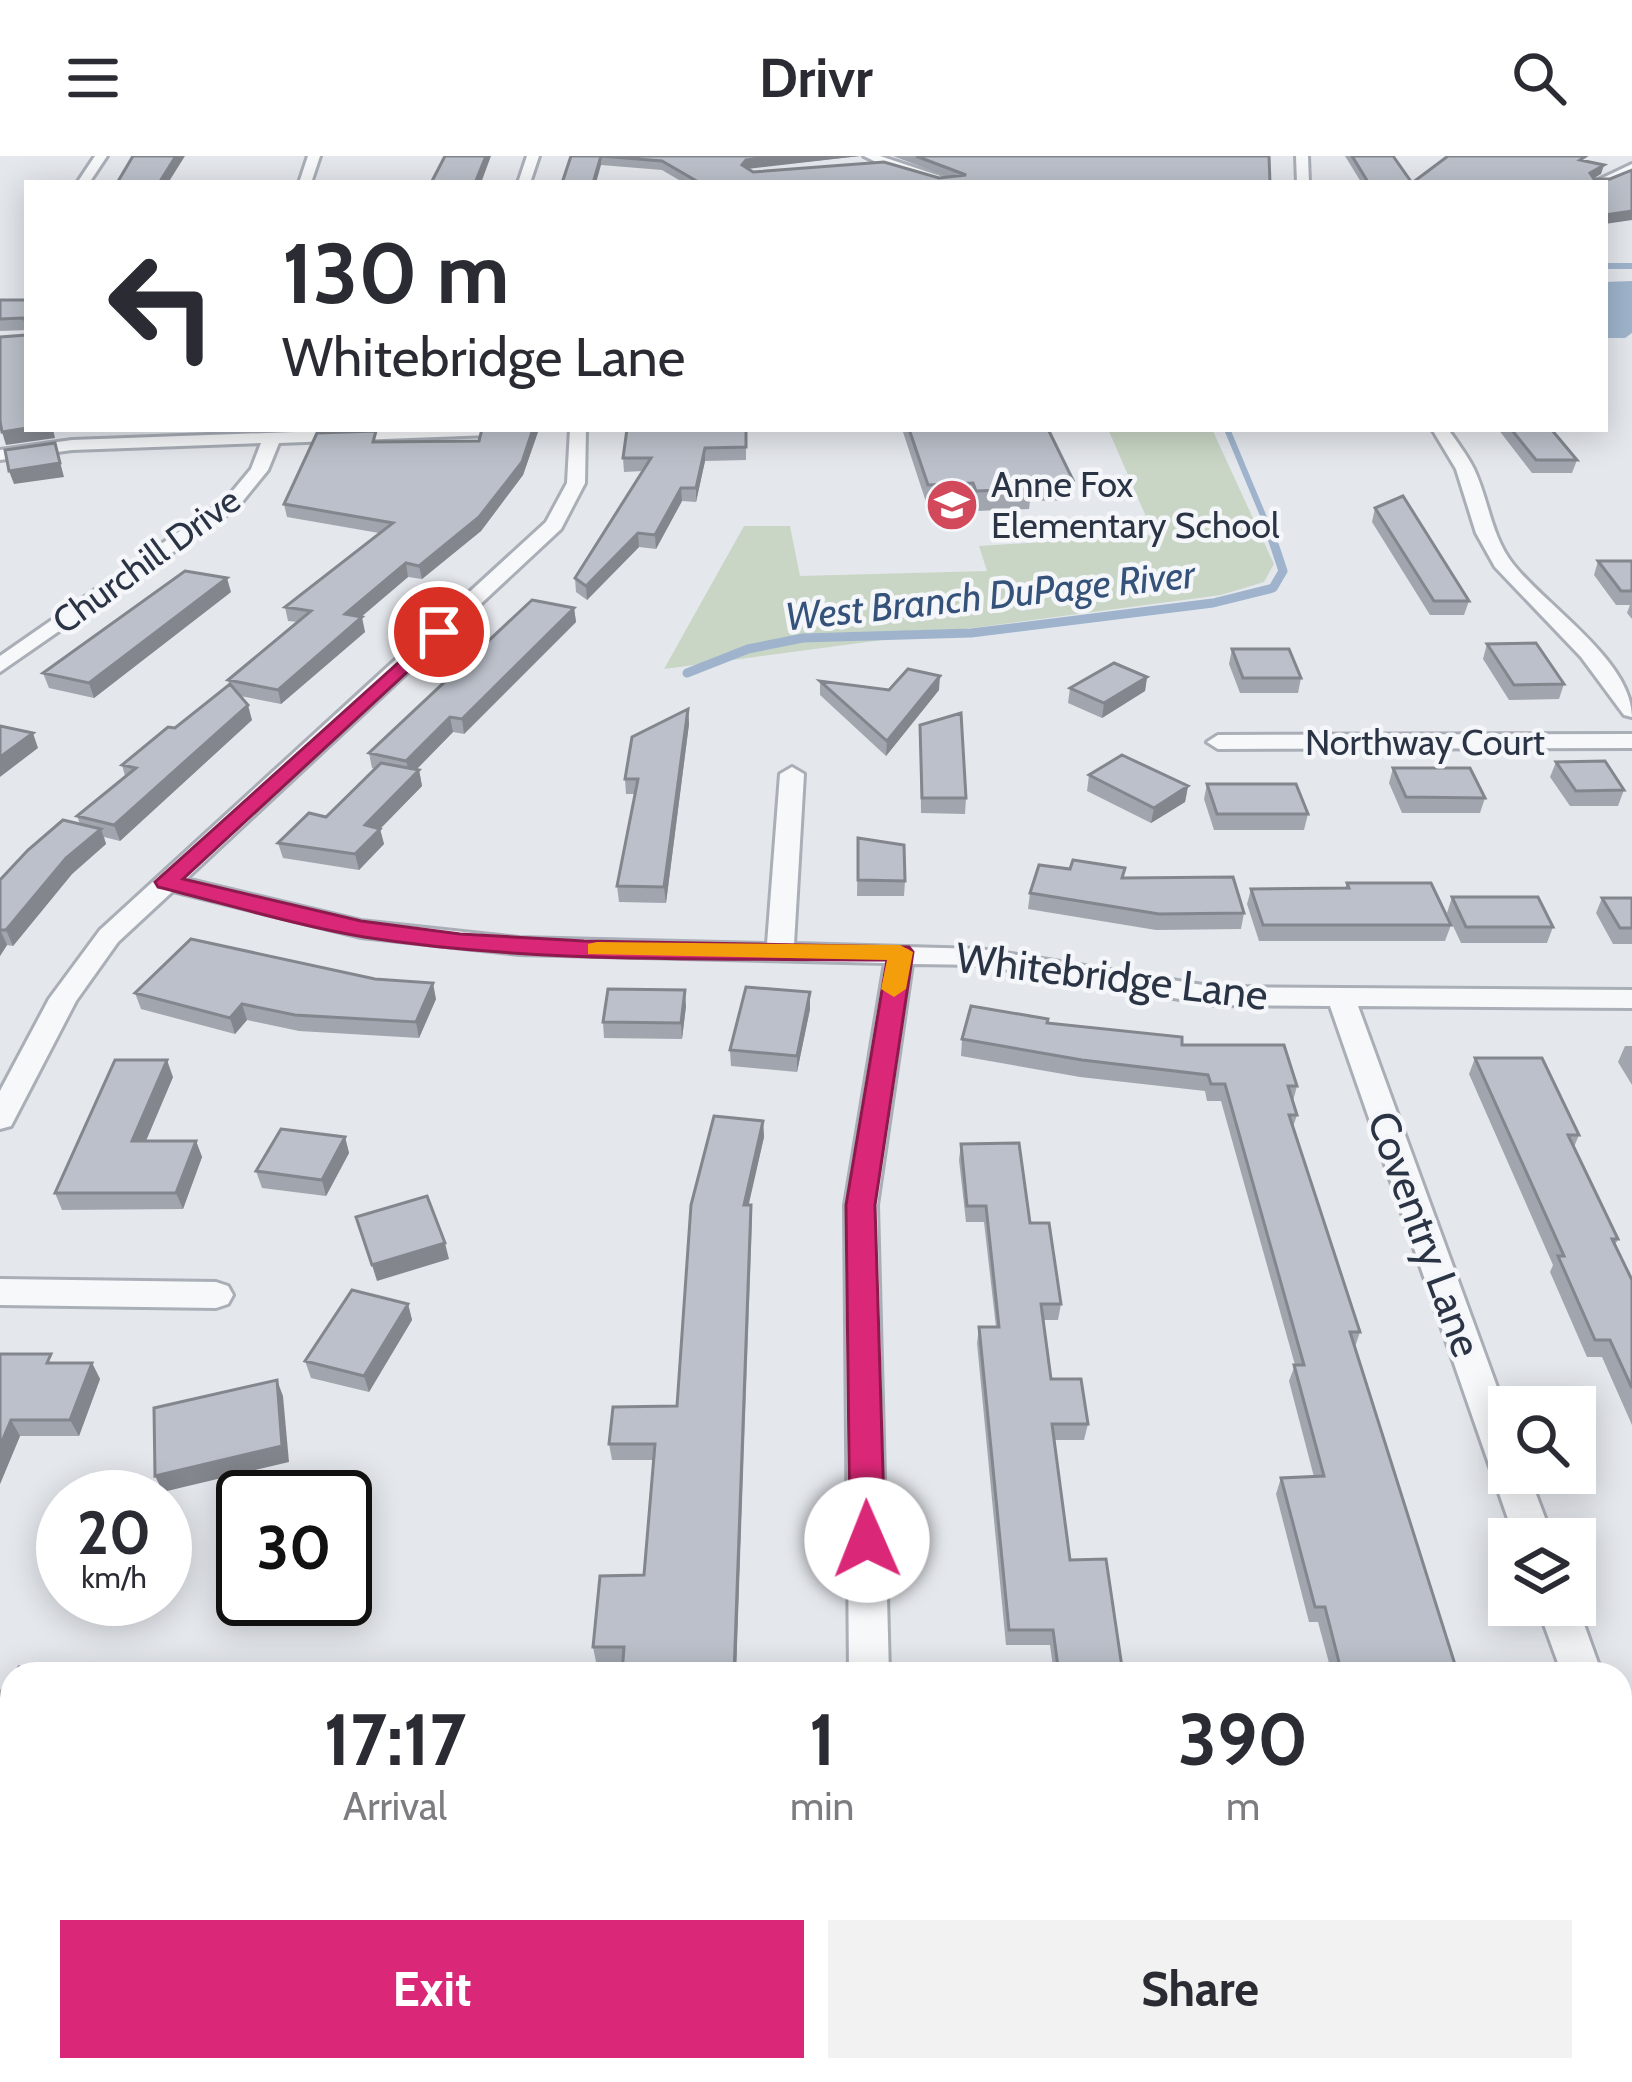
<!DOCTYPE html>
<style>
body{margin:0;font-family:Cabin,sans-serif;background:#f2f2f3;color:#2b2b33;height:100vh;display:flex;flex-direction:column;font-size:45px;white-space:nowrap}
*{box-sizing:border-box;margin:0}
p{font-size:39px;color:#7c7c81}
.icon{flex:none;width:66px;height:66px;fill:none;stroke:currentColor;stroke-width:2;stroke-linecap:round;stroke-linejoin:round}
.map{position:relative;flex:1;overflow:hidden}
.details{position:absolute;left:0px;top:1506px;width:1632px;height:420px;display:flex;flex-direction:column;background:#fff;border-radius:36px 36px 0 0;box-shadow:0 6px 30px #0003}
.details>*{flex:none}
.guide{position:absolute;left:24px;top:24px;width:1584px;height:252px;border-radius:0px;box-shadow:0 6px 30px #0003;background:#fff;color:#2b2b33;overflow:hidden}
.tools{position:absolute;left:1488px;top:1230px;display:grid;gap:24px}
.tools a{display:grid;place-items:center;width:108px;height:108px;border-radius:0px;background:#fff;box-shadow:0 6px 30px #0003;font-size:60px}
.speed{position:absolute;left:36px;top:1314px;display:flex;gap:24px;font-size:60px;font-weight:700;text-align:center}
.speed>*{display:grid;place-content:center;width:156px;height:156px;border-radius:50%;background:#fff;box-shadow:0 6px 30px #0003;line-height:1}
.speed small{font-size:30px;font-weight:400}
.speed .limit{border:6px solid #111;border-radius:18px;background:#fff;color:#111}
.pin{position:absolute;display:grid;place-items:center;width:102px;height:102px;color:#fff;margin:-51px;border:6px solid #fff;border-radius:50%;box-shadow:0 3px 12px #0007}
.me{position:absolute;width:132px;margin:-66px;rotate:359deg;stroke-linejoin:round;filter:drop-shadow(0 0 9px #0008)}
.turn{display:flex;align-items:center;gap:42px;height:252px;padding:0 60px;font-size:54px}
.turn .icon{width:156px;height:156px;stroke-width:2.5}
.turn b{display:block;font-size:84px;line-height:102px}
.eta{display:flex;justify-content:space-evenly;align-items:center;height:204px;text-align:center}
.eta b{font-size:72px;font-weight:800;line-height:84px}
.cta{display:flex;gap:24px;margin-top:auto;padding:24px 60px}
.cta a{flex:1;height:138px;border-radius:0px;background:#db2777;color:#fff;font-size:48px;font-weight:800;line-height:138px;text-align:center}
.cta a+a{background:#f2f2f3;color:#2b2b33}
header{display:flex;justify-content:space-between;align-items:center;height:156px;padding:0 60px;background:#fff;font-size:54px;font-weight:800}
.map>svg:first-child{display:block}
.green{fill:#c9d6c5}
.water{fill:#9fb4cc}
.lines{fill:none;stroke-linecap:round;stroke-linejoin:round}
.stream-far1{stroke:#9fb4cc;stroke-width:6}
.stream{stroke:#9fb4cc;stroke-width:9}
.minor-casing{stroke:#a9aeb7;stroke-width:6}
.minor{fill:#f7f8fa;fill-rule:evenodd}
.wall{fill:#a1a5ae}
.shaded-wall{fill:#83868d}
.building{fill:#bbc0ca;stroke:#83868d;stroke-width:3}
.route{fill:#db2777;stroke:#8e194d;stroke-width:3}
.slow{fill:#f59e0b}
.labels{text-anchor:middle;stroke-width:9;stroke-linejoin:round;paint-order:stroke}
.far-poi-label{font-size:36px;fill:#2b3445;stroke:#f4f6f9;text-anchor:start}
.far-street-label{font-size:36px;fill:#2b3445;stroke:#f4f6f9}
.far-water-label{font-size:39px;font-style:italic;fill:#34527a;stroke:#f4f6f9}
.street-label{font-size:42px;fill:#2b3445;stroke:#f4f6f9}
</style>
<header><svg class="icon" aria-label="menu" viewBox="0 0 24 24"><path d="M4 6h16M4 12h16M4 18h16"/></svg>Drivr<svg class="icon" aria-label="search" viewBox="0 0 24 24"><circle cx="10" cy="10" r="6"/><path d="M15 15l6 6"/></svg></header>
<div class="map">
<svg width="1632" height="1926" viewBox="0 0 1632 1926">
<rect width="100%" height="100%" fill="#e4e7ec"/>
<path class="green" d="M1108 273H1212L1274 408 1264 426 1221 439 664 513 744 370H790L800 420 987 415 979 390 1154 379Z"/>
<path class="water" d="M1632 125V177L1625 182H1605V126Z"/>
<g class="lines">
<path class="stream-far1" d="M1605 110H1632
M1227 273 1270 376"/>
<path class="stream" d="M687 517 748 493 803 482 971 477 1213 447 1273 432 1283 415 1269 373"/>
<g class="minor-casing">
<path id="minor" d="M95 0H107L89 27H77Z
M308 0H320L311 27H299Z
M527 0H539L530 27H518Z
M864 0H880L961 27 898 17Z
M1296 0H1308L1309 27H1297Z
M1632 8V16L1605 28 1592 27Z
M376 273H527L519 278 279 287 268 314 238 351 0 516V500L226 343 251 313 261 287 72 294 0 304V294L72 284Z
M570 273H586L585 327 561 373 186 723 361 765 519 782 767 788 780 618 792 611 804 618 794 788 980 793 1215 831 1632 834V852L1358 850 1509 1264V1317H1528L1553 1383H1515L1330 850 1215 849 980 809 912 808 877 1049 889 1518H849L845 1049 885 807 519 798 361 781 173 735 118 786 76 845 11 970 0 973V935L49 843 100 774 546 366 567 327Z
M1432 273H1448C1457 286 1467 299 1474 313 1489 345 1491 380 1513 408 1547 451 1632 505 1632 561L1624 559 1581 501 1495 411 1476 377 1456 313Z
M1632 578V592L1218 593 1207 586 1218 579Z
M0 1123 216 1126 228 1130 233 1139 228 1148 216 1152 0 1149Z
M1575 1446 1577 1449 1602 1518H1562L1537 1449Z
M1620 1605 1632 1610V1682L1620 1677Z
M830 1914H878L876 1926H828Z"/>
</g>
<use href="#minor" class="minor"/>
</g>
<path class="wall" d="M571 0H860L748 12 753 16 939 22 948 21 893 0H1269L1270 27H684L662 14 601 9Z
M1345 0H1393L1412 27 1361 26Z
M0 144H27V174L0 175Z
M195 273H236L195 275Z
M482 273H539L523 319 481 375 422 423 408 421 361 461 365 476 281 548 240 540 252 564 120 685 104 681 106 688 72 718 13 790 7 789 0 800V724L80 668 77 660 125 620 122 609 175 572 229 528 228 524 298 466 288 465 285 451 379 377 287 361 284 348 378 286 479 285Z
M746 273V304L705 305 696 346 682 345 656 393 639 391 587 444 576 436 575 422 643 315 624 316 623 302Z
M902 273H1048L1073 324 1071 344 1030 345 1029 353 975 355 972 347 927 349Z
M1498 273H1551L1577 304 1572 317H1532Z
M1375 352 1469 445 1464 459H1430L1372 366Z
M1598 405H1632V463L1627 457 1630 449H1616L1594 419Z
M231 436 94 542 49 532 43 517Z
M574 452 576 466 464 578 453 576 416 614H419L422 630 380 673 384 688 359 714 283 702 278 687 326 661 375 613 372 612 369 597Z
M1487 488 1564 528 1559 543 1509 544 1483 503Z
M1232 493 1301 522 1298 537H1240L1229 508Z
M1147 521 1145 535 1102 562 1068 547 1070 532Z
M820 525 889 534H939L886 600 820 539Z
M688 553 689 568 666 747 619 746 617 730 635 638H626L625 623Z
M920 569 966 642 965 658 921 657Z
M1556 606 1624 634 1618 650H1570L1550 621Z
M1393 612 1485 642 1480 657H1402L1389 627Z
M1089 619 1188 630 1185 646 1151 667 1087 635Z
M1207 628 1308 658 1304 674H1214L1204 643Z
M858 682 905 725 904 740H857Z
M1123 722 1244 757 1241 773 1156 774 1028 753 1030 737Z
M1347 727 1451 769 1445 785H1259L1247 748 1251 733 1345 732Z
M1452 741 1553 771 1547 787H1461L1447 757Z
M1602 742H1632V788H1613L1596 757Z
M810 836V853L797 916 731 910 730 894Z
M135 837 436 843 419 882 299 875 247 864 235 878 141 853Z
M686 850 682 883 604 882 603 866Z
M1047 867 1182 889 1297 930 1293 945 1297 959 1293 971 1360 1176 1355 1191 1458 1518H1332L1318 1466H1309L1276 1338 1281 1322 1314 1321 1289 1225 1295 1209 1221 945H1207L1205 935 1080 921 961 900 962 883Z
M1625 890H1632V929L1618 906Z
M1475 902 1579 979 1574 991 1618 1083 1615 1089 1632 1124V1269L1602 1201H1587L1550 1116 1553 1109 1469 918Z
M173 921 146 985H196L202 1001 183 1053 62 1054 55 1037Z
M763 965 764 981 748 1049H751L752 1065 736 1518H622V1506H596L593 1491 644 1419 654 1304H612L609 1288 677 1250Z
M345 981 349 997 326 1040 262 1032 256 1015Z
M961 988 1030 1067 1061 1148 1058 1164H1044L1051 1223 1088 1268 1084 1284H1055L1070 1404 1123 1518H1054L1050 1489H1006L977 1187 979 1171H996L984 1066H966L959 1004Z
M408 1148 412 1164 369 1236 311 1222 305 1205Z
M0 1198 55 1207H92L100 1223 79 1280H20L0 1328Z
M12 1521V1605L0 1601V1537Z
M1077 1914H1156V1915L1151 1926 1077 1916Z
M1474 1914H1579L1582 1926H1477Z"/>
<path class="shaded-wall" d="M176 0H185L168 27H159Z
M486 0H491L481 27H475Z
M601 0V9L596 27H593Z
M781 0H860L747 13 742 9 746 4Z
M1604 9 1601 18 1588 26 1590 17Z
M1632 55V64L1605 68V59Z
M27 272 53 273 55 282 6 289 2 276Z
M533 273H539L523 319 481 375 422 423 419 410Z
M55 287 64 321 14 328 9 315Z
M705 292V305L696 346V332Z
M681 332 682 345 656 393 655 379Z
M638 377 639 391 587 444 586 430Z
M406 407 408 421 348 472 345 458Z
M227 422 231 436 94 542 89 527Z
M574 452 576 466 464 578 462 563Z
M362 461 365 476 281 548 278 534Z
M940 520 939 534 886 600 887 585Z
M1147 521 1145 535 1102 562 1104 547Z
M248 549 252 564 120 685 114 669Z
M688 553 689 568 666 747 664 731Z
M450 561 453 576 410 620 406 605Z
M33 577 38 592 0 621V601Z
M419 614 422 630 380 673 384 688 359 714 355 698 365 669Z
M1188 630 1185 646 1151 667 1154 652Z
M101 673 106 688 72 718 13 790 6 774 66 702Z
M0 773 7 789 0 800Z
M433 827 436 843 419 882 416 866Z
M685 834 686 850 682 883 681 867Z
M810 836V853L797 916V900Z
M242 848 247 864 235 878 230 862Z
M167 904 173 921 139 1001 132 985Z
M763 965 764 981 745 1065 744 1049Z
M345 981 349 997 326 1040 322 1024Z
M196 985 202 1001 183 1053 176 1037Z
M751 1049 736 1518H734Z
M445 1087 449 1103 377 1125 372 1109Z
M408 1148 412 1164 369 1236 364 1220Z
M92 1207 100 1223 79 1280 70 1264Z
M277 1224 283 1240 289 1306 163 1336 155 1320Z
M11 1264 20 1280 0 1328V1290Z
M207 1914H221L216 1926H202Z
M687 1914H692L689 1926H684Z"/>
<path class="building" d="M133 0H176L159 27H117Z
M445 0H486L475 27H431Z
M571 0H781L746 4 742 9 753 16 884 6 939 22 966 19 916 0H1269L1270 27H700L662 5 601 0 593 27H562Z
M1352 0H1393L1412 27H1342L1368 26Z
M1448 0H1586L1580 4 1604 9 1590 17 1594 23H1610L1632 14V55L1605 59V27H1412Z
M0 144H27V166L23 162 0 163Z
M27 174V272L2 276 0 265V181L26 179Z
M482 273H533L522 306 479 361 419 410 406 407 345 458 362 461 278 534 228 524 311 455 285 451 393 367 284 348 317 277 376 275 373 286 479 285Z
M627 273H746V291L705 292 696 332H681L655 379 638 377 586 430 575 422 651 302H623Z
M909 273H1048L1073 324 1027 325 1031 333 976 335 973 327 928 329Z
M1511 273H1551L1577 304H1536Z
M55 287 60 307 9 315 5 294Z
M1403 340 1469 445H1434L1375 352Z
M1598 405H1632V435H1621Z
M185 415 227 422 89 527 43 517Z
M532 444 574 452 462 563 450 561 406 605 369 597Z
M1536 487 1564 528 1514 529 1487 488Z
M1232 493H1289L1301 522H1243Z
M1114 507 1147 521 1104 547 1070 532Z
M908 513 940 520 887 585 820 525 889 534Z
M230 528 248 549 114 669 77 660 136 612 122 609 168 571 175 572Z
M688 553 664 731 617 730 638 623H625L632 581Z
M961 557 966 642H922L920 569Z
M0 570 33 577 0 601Z
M1122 599 1188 630 1154 652 1089 619Z
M1605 605 1624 634 1576 635 1556 606Z
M381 607 419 614 365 669 380 673 355 698 278 687 309 657 326 661Z
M1393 612H1470L1485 642 1406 641Z
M1207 628H1296L1308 658H1217Z
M63 664 101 673 66 702 6 774H0V724L28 694Z
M858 682 904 689 905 725 858 724Z
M1073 704 1125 712 1122 722 1233 721 1244 757 1159 758 1030 737 1039 709 1070 713Z
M1347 727H1431L1451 769H1263L1251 733 1349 732Z
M1452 741H1538L1553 771H1466Z
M1602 742H1632V772H1620Z
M191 783 375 823 433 827 416 866 295 859 242 848 230 862 135 837Z
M746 831 810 836 797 900 730 894Z
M608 833 685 834 681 867 603 866Z
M971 850 1048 863 1047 867 1182 881V889H1284L1297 930H1288L1297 959H1289L1360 1176H1350L1458 1518H1342L1325 1451H1315L1281 1322 1324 1320 1294 1209H1304L1225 928H1211L1208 919 1082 904 962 883Z
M1475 902H1542L1579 979H1568L1618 1083H1612L1632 1124V1232L1610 1184H1595L1558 1100H1564Z
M115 904H167L132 985H196L176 1037H55Z
M714 960 763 965 744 1049H751L734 1518H622L624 1491H593L600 1420 644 1419 655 1288H609L613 1251 677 1250 691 1049Z
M281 973 345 981 322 1024 256 1015Z
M1019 987 1030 1067H1049L1061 1148H1041L1051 1223H1081L1088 1268H1052L1070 1404 1106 1403 1123 1518H1059L1053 1474H1009L979 1171H999L986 1050H967L961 988Z
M427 1040 445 1087 372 1109 356 1061Z
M352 1134 408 1148 364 1220 305 1205Z
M0 1198H51L47 1207H92L70 1264H11L0 1290Z
M277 1224 282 1290 155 1320 154 1252Z
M19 1511 38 1518H14Z
M12 1521V1595L0 1591V1537Z
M76 1914H207L202 1926H71Z
M594 1914H687L684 1926H591Z
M1487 1914H1579L1582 1926H1491Z"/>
<path class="route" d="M439 470 446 471V480L183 723 361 765 460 778 584 785 909 791 913 796 875 1049 885 1384 880 1395 867 1400 855 1395 850 1384 846 1049 887 804C713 802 536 808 364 781 295 769 226 748 158 731L155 726Z"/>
<path class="slow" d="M597 786 900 789 913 796 906 833 894 841 881 833 887 804 588 798V788Z"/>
<defs>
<g id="school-disc" transform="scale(2.7)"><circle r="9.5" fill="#d1495b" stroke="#f4f6f9"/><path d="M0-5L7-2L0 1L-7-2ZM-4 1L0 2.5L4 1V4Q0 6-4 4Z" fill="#fff"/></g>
</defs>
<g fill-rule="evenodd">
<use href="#school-disc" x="952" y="349"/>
</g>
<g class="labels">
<g class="far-poi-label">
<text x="991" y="341">Anne Fox<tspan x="991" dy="41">Elementary School</tspan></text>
</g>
<g class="far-street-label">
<text transform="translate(146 404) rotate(-36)" y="13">Churchill Drive</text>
<text x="1425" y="599">Northway Court</text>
</g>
<g class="far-water-label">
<text transform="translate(990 439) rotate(-6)" y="14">West Branch DuPage River</text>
</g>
<g class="street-label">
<text transform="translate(1112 820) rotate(7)" y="15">Whitebridge Lane</text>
<text transform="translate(1425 1078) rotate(70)" y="15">Coventry Lane</text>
</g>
</g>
</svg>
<div class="tools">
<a><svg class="icon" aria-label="search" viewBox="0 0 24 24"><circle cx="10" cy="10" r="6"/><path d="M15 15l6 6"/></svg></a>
<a><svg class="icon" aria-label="layers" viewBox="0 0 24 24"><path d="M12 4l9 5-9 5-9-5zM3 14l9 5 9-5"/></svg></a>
</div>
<div class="speed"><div>20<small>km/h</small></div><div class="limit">30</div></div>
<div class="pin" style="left:439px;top:476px;background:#d93025"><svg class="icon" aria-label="arrive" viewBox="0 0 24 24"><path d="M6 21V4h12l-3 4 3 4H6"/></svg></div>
<svg class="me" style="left:867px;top:1384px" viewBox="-20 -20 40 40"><circle r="19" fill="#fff"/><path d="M0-13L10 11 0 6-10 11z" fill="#db2777"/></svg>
<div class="guide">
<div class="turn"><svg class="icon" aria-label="left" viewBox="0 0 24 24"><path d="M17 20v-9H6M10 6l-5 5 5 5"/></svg><div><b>130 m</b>Whitebridge Lane</div></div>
</div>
<section class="details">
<div class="eta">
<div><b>17:17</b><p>Arrival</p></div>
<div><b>1</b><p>min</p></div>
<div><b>390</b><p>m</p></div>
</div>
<div class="cta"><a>Exit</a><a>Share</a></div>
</section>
</div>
